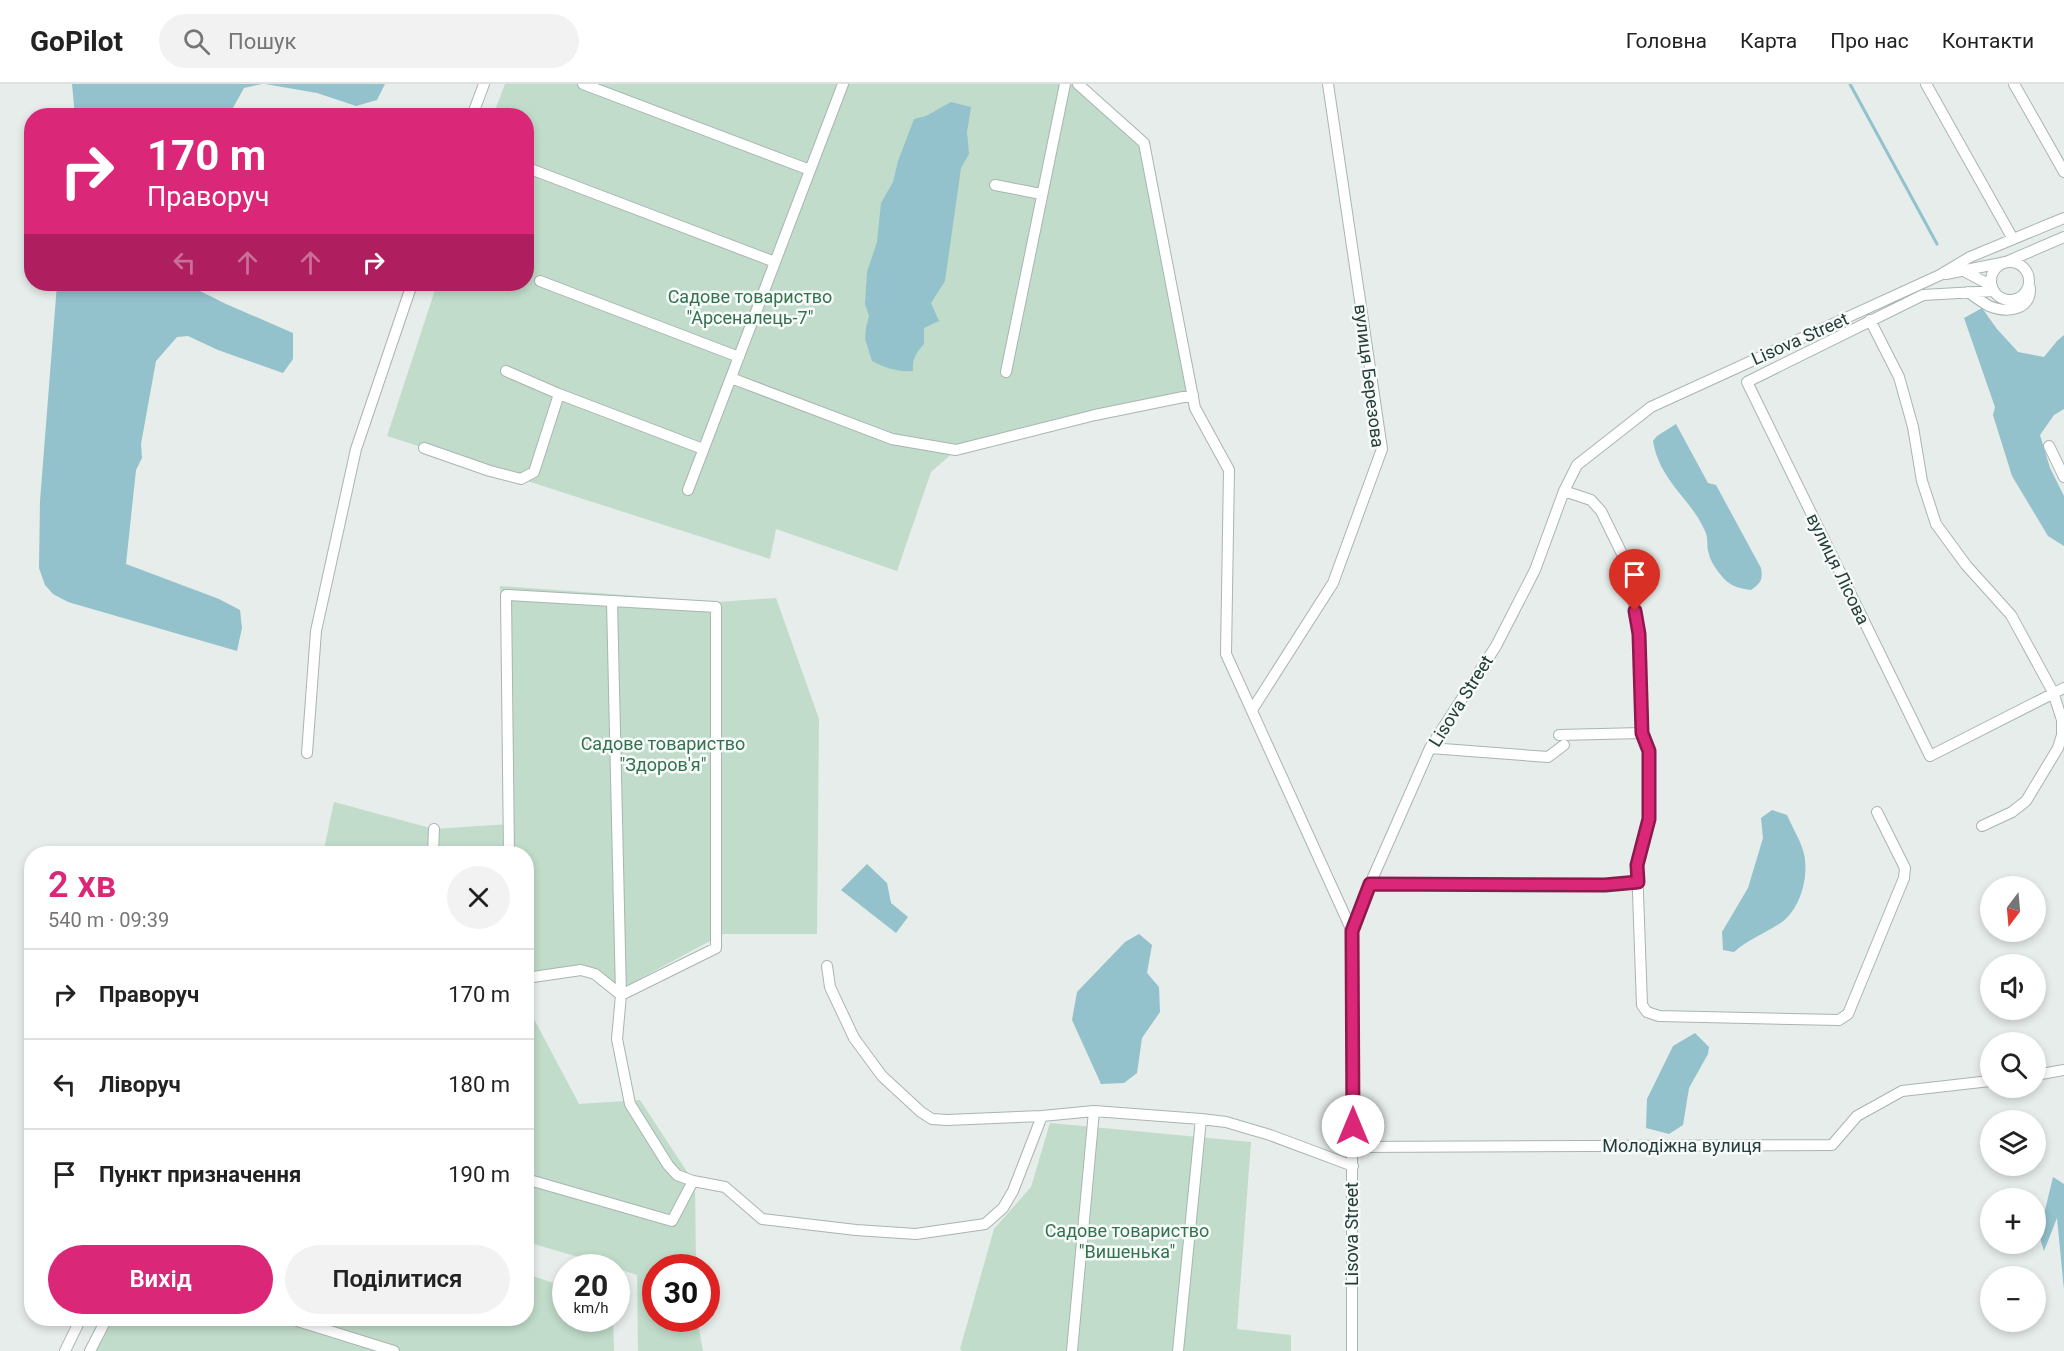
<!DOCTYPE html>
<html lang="uk">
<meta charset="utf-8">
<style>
body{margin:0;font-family:Roboto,sans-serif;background:#f2f2f2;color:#222;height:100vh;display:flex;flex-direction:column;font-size:22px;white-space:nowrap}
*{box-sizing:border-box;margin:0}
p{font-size:20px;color:#767676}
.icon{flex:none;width:33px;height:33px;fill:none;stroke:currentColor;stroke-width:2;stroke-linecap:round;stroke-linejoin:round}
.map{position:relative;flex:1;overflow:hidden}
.panel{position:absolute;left:24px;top:762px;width:510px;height:480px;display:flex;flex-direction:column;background:#fff;border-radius:24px;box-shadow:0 3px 9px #0003}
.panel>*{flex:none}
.hud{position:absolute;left:24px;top:24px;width:510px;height:183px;border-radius:24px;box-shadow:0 3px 9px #0003;background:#db2777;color:#fff;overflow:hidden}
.needle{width:39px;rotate:196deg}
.tools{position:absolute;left:1980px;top:792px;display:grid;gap:12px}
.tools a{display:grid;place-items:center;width:66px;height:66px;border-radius:50%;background:#fff;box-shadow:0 3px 9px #0003;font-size:30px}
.speed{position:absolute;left:552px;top:1170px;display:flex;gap:12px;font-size:30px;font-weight:700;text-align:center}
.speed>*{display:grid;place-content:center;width:78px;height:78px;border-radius:50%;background:#fff;box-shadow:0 3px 9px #0003;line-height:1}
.speed small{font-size:15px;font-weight:400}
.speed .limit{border:9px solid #d22;background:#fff;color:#111}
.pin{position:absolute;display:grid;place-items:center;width:51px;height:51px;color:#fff;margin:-62px -26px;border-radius:50% 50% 50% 0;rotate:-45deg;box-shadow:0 0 6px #0007}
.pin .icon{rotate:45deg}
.me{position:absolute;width:66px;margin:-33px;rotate:0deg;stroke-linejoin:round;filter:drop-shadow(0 0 4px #0008)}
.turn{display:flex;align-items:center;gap:21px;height:126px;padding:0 24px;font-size:27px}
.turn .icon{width:78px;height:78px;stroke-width:2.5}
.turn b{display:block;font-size:42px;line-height:51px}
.lanes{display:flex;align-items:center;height:57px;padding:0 24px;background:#0003;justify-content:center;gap:30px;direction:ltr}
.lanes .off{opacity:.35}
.round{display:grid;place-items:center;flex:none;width:63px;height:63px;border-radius:32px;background:#f2f2f2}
.overview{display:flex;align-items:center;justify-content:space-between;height:102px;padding:0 24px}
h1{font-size:36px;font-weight:600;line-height:45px;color:#db2777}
.primary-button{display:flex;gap:12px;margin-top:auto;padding:12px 24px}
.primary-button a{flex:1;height:69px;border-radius:36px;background:#db2777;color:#fff;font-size:24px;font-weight:600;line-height:69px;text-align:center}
.primary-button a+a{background:#f2f2f2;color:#222}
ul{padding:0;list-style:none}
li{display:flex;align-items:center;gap:18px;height:90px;padding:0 24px;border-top:2px solid #e0e0e0}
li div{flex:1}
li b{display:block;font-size:22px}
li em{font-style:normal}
header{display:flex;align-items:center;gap:36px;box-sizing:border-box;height:84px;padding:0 30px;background:#fff;border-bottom:2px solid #e0e0e0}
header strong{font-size:28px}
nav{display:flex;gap:33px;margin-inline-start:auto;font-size:21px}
.search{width:420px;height:54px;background:#f2f2f2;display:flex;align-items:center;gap:15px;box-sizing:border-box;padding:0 21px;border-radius:33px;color:#767676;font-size:22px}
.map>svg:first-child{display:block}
.green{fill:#c1dcca}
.water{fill:#93c1cc}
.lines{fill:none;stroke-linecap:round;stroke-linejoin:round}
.stream{stroke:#93c1cc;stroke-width:3}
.minor-casing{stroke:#a9b5b1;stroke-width:12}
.minor{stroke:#fff;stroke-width:10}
.route-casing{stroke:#8e194d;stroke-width:15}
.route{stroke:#db2777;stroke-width:10}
.labels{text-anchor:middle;stroke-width:5;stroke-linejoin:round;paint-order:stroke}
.park-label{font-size:18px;fill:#34714f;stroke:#f6faf8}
.street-label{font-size:18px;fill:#263e39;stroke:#f6faf8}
</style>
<header>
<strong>GoPilot</strong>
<div class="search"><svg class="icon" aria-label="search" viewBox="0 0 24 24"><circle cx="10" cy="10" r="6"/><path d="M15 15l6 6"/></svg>Пошук</div>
<nav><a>Головна</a><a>Карта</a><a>Про нас</a><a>Контакти</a></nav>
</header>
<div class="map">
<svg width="2064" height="1267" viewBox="0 0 2064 1267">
<rect width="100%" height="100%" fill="#e6edea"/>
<path class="green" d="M505 0H1083L1144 59 1193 311 956 366 931 388 897 487 776 445 770 475 387 352 437 200H526V32L493 31Z
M500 502 718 518 776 514 819 635 817 850H723L617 907 584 882 527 889 526 770H323L334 718 434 745 509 740Z
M526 920 579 1020 640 1016 695 1100 696 1183 656 1184V1234L697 1235 703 1267H638L637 1191 616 1184 527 1158Z
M1050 1039 1251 1058 1237 1245 1291 1251V1267H962L960 1265 994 1145 1031 1103Z
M527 1190 565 1203 566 1234 613 1235 614 1267H89L105 1235 526 1234Z"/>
<path class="water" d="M72 0H262L244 4 229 31 75 32Z
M265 0H385L377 16 356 22 317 9Z
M951 18 971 23 967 48 969 70 961 84 945 197 931 219 939 237 924 244V260C916 269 912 275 913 287 897 288 886 284 872 277L865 255 866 244 869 232 865 220 867 188 877 158 881 119 893 98 898 77 914 35 926 32Z
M57 200H186L226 220 293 249V275L283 289 218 266 188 252 177 253 156 277 141 360 142 374 136 386 126 480 219 515 240 526 242 544 237 567 68 518 53 510 45 501 39 484 40 417Z
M1982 224 1997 245 2018 268 2044 273 2057 257 2064 251V325L2054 331 2040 351 2050 384 2064 412V462L2048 452 2012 392 1993 331 1995 323 1964 234Z
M1676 340 1708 399 1716 401 1761 484C1763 496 1761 499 1751 506 1737 504 1729 502 1720 490 1716 485 1710 476 1709 470 1706 463 1709 455 1705 447 1690 413 1660 398 1653 357L1657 352Z
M1772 726 1787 731C1792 743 1801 757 1804 770 1809 792 1801 824 1782 838 1766 849 1749 855 1734 868L1723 866 1722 848 1748 804 1763 754 1761 734Z
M867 780 887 799 891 819 908 833 896 849 841 806Z
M1139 850 1152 861 1147 889 1159 903 1160 928 1142 954 1137 989 1124 999 1101 1000 1072 936 1077 908 1125 858Z
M1695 949 1709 963 1708 970 1689 1004 1683 1041 1669 1050 1646 1044 1647 1015 1673 962Z
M2053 1093 2064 1100V1206L2057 1134 2044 1167 2039 1151Z"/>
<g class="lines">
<path class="stream" d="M1850 0 1937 160"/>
<g class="minor-casing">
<path id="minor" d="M583 0 810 86
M1078 0 1144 59 1195 324 1229 386 1226 570 1352 847
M1926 0 2013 155
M2014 0 2064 88
M472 32 484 0
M533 86 775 178
M995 101 1041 110
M1991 197a19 19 0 1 1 38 0a19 19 0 1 1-38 0Z
M1964 187 1992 202
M1946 190 2006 178 2064 153
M540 197 739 273
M1994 207 1923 211 1747 298 1930 672 2064 604
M1968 208C1975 213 1982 218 1989 222 2006 229 2031 227 2030 204
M1870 236 1899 293 1913 343 1922 397 1936 440 1966 481 2011 531 2053 608 2062 636V651L2058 664 2026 717 2012 728 1982 742
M506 287 559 310 703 365
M1006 288 1065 0
M731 294 892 355 956 366 1095 331 1193 311
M2049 362 2064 393
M424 364 490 387 521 395 534 388 559 310
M688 406 843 0
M1252 626 1333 499 1382 365 1328 0
M1642 649 1649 667V735L1637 781 1642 921 1647 928 1659 932 1839 936 1848 930 1904 794 1905 784 1877 728
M1559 651 1642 649 1639 551 1627 480 1601 427 1591 416 1564 407
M1430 664 1548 673 1564 661
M307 669 316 547 356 365 412 200
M433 770 434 745
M509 770 506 511 612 517
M1370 800 1606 801 1638 799
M827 882 830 903 854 954 882 992 921 1028 932 1035 947 1036 1042 1032 1094 1027 1201 1035 1226 1038 1270 1051 1353 1082
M526 894 581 886 595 890 621 911 716 864V523L612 517 621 911 617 955 630 1020 668 1081 677 1091 693 1097
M2036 991 2064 986
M1354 1063 1832 1061 1857 1032 1902 1007 1990 997
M526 1095 672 1137 693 1097 725 1103 762 1135 856 1146 916 1150 985 1140 1003 1124 1013 1107 1042 1032
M288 1234 394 1267
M65 1267 81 1234
M90 1267 107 1234
M1072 1267 1094 1027
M1178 1267 1201 1035
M1352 1267V847L1370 800 1430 664 1496 562 1535 486 1564 407 1577 381 1651 323 1940 191 1970 173 2064 134"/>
</g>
<use href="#minor" class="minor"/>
</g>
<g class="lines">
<g class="route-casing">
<path id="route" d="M1353 1042 1352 847 1370 800 1605 801 1638 798 1637 781 1649 735V667L1642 649 1639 550 1635 527"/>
</g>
<use href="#route" class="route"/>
</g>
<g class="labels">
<g class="park-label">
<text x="750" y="219">Садове товариство<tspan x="750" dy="21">"Арсеналець-7"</tspan></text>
<text x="663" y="666">Садове товариство<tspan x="663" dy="21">"Здоров'я"</tspan></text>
<text x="1127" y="1153">Садове товариство<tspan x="1127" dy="21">"Вишенька"</tspan></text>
</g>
<g class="street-label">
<text transform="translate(1800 255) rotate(-24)" y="6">Lisova Street</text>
<text transform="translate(1369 292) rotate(83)" y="6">вулиця Березова</text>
<text transform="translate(1838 485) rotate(64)" y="6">вулиця Лісова</text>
<text transform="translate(1461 617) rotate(-58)" y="6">Lisova Street</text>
<text x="1682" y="1068">Молодіжна вулиця</text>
<text transform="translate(1352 1150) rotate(-90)" y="6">Lisova Street</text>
</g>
</g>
</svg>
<div class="tools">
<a><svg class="needle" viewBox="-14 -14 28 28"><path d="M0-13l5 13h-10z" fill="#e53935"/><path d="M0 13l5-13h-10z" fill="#767676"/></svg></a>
<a><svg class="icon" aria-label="sound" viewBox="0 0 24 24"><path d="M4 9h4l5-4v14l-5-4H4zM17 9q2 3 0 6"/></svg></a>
<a><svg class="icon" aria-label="search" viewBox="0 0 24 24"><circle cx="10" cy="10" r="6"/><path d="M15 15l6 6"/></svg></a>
<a><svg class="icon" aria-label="layers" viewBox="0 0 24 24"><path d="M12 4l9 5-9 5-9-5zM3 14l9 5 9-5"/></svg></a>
<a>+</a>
<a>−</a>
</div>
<div class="speed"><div>20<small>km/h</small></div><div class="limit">30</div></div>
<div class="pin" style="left:1635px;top:527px;background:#d93025"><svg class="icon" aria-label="arrive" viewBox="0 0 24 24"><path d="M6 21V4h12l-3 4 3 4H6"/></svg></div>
<svg class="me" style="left:1353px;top:1042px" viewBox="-20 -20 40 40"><circle r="19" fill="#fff"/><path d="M0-13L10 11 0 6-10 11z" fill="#db2777"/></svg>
<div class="hud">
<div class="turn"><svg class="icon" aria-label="right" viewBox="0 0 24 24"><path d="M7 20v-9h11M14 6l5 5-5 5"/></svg><div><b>170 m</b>Праворуч</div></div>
<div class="lanes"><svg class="icon off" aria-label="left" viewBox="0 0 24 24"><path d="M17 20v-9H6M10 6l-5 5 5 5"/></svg><svg class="icon off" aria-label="ahead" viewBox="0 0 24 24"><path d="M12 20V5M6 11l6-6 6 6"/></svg><svg class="icon off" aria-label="ahead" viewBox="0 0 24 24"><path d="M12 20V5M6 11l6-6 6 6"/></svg><svg class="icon" aria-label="right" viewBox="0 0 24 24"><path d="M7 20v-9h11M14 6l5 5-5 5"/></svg></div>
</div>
<section class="panel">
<div class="overview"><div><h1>2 хв</h1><p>540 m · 09:39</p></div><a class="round"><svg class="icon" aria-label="close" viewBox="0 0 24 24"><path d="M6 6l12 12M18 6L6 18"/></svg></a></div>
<ul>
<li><svg class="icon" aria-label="right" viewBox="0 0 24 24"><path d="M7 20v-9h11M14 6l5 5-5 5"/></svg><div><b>Праворуч</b></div><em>170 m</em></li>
<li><svg class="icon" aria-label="left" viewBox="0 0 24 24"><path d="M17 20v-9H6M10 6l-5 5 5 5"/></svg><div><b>Ліворуч</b></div><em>180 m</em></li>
<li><svg class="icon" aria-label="arrive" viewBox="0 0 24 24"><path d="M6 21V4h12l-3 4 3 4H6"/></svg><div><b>Пункт призначення</b></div><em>190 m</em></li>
</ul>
<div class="primary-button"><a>Вихід</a><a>Поділитися</a></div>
</section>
</div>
